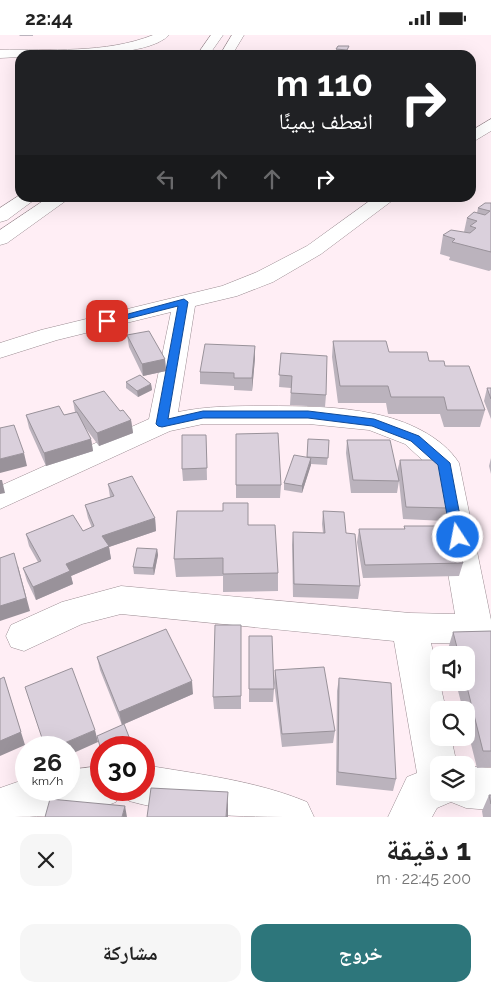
<!DOCTYPE html>
<html lang="ar">
<meta charset="utf-8">
<style>
body{margin:0;font-family:Raleway,"Noto Naskh Arabic",sans-serif;background:#f6f6f6;color:#222;direction:rtl;height:100vh;display:flex;flex-direction:column;font-size:19px;white-space:nowrap}
*{box-sizing:border-box;margin:0}
p{font-size:16px;color:#767676}
.icon{flex:none;width:28px;height:28px;fill:none;stroke:currentColor;stroke-width:2;stroke-linecap:round;stroke-linejoin:round}
.map{position:relative;height:782px;overflow:hidden;direction:ltr}
.sheet{display:flex;flex-direction:column;background:#fff;flex:1}
.sheet>*{flex:none}
.guide{position:absolute;left:15px;top:15px;width:461px;height:152px;border-radius:15px;box-shadow:0 5px 20px #0002;direction:rtl;background:#202124;color:#fff;overflow:hidden}
.buttons{position:absolute;left:430px;top:611px;display:grid;gap:10px}
.buttons a{display:grid;place-items:center;width:45px;height:45px;border-radius:10px;background:#fff;box-shadow:0 5px 20px #0002;font-size:25px}
.speed{position:absolute;left:15px;top:701px;display:flex;gap:10px;font-size:25px;font-weight:700;text-align:center}
.speed>*{display:grid;place-content:center;width:65px;height:65px;border-radius:50%;background:#fff;box-shadow:0 5px 20px #0002;line-height:1}
.speed small{font-size:12px;font-weight:400}
.speed .limit{border:8px solid #d22;background:#fff;color:#111}
.pin{position:absolute;display:grid;place-items:center;width:42px;height:42px;color:#fff;margin:-21px;border-radius:10px;box-shadow:0 2px 8px #0006}
.me{position:absolute;width:55px;margin:-28px;rotate:349deg;stroke-linejoin:round;filter:drop-shadow(0 0 4px #0008)}
.turn{display:flex;align-items:center;gap:18px;height:105px;padding:0 20px;font-size:22px}
.turn .icon{width:65px;height:65px;stroke-width:2.5}
.turn b{display:block;font-size:35px;line-height:42px}
.lanes{display:flex;align-items:center;height:48px;padding:0 20px;background:#0003;justify-content:center;gap:25px;direction:ltr}
.lanes .off{opacity:.35}
.round{display:grid;place-items:center;flex:none;width:52px;height:52px;border-radius:15px;background:#f6f6f6}
.overview{display:flex;align-items:center;justify-content:space-between;height:85px;padding:0 20px}
h1{font-size:30px;font-weight:700;line-height:38px}
.button{display:flex;gap:10px;margin-top:auto;padding:10px 20px}
.button a{flex:1;height:58px;border-radius:15px;background:#2d767b;color:#fff;font-size:20px;font-weight:700;line-height:58px;text-align:center}
.button a+a{background:#f6f6f6;color:#222}
.status{display:flex;justify-content:space-between;align-items:center;height:35px;padding:0 25px;background:#fff;direction:ltr}
.status svg{height:14px;fill:currentColor}
.map>svg:first-child{display:block}
.lines{fill:none;stroke-linecap:round;stroke-linejoin:round}
.minor-casing{stroke:#9b8c92;stroke-width:1}
.minor{fill:#fff;fill-rule:evenodd}
.wall{fill:#bbb3bd}
.shaded-wall{fill:#99929a}
.building{fill:#dad0dc;stroke:#99929a}
.route{fill:#1a73e8;stroke:#114b97}
</style>
<div class="status"><b>22:44</b><svg viewBox="0 0 49 12"><path d="M0 12V9h3v3zM5 12V6h3v6zM10 12V3h3v9zM15 12V0h3v12zM26 1h20v11H26zM47 4h2v5h-2z"/></svg></div>
<div class="map">
<svg width="491" height="782" viewBox="0 0 491 782">
<rect width="100%" height="100%" fill="#ffeef5"/>
<g class="lines">
<g class="minor-casing">
<path id="minor" d="M153 0H169C147 24 52 20 20 20V22L0 23V15C50 14 105 19 153 0Z
M211 0H223L209 20H197Z
M232 0H244L232 20H220Z
M491 84V96L471 108V96Z
M20 160V162H38L7 185 0 187V173Z
M49 162H71L7 208 0 210V195Z
M375 162H397L321 219 273 247 237 261 195 271 178 377C207 371 235 371 265 371 301 371 339 371 375 379 405 385 442 401 459 428L491 585V598L488 605 475 609 431 608 446 675H439V702H451L457 730H439V758H466V731L491 733V775L466 773 451 767 437 773 432 782H388L407 742 417 738 394 606 121 579 82 589 24 616 11 612 6 601 11 590 62 567 121 551 410 578 455 579 430 432 405 409 369 395 309 389H203L170 396 0 474V451L149 384 171 277 57 305 0 323V308L41 295 222 251 257 237 307 211Z
M144 730C198 739 257 746 307 767L314 782C253 782 186 782 129 766L125 755H144Z
M101 731V755H121L116 767C81 781 38 782 0 782V753L26 744V755H69V735Z"/>
</g>
<use href="#minor" class="minor"/>
</g>
<path class="wall" d="M19 0H33V1H20Z
M338 11 348 15 347 19 336 18V14Z
M491 168V235L489 236 449 225 450 222 440 219 443 200 464 197 467 183 477 178 478 173Z
M127 300 165 324 166 336 143 341 129 312Z
M333 306 429 326 485 375 480 392H444L440 379H388L386 368H338L332 322Z
M255 311V323L252 356 234 355V351L200 349V337Z
M281 318 326 360 325 372 290 370 291 353 279 352Z
M126 347 151 349 152 355 138 362 126 353Z
M487 353H491V384L484 366Z
M73 366 120 376 131 385 133 398 99 411 84 391 91 404 93 416 46 431 29 393 26 380H64L75 377Z
M236 399 281 450 280 463H236Z
M206 400 207 445 183 446 182 434Z
M329 405 327 430 311 429 302 458 284 455V448L307 422Z
M347 405 398 442 397 437 400 425 448 473 445 486 403 484 399 446 397 458H351L346 418Z
M491 423V439L489 431Z
M108 449 155 483 156 496 109 512 111 524 71 541 73 549 36 565 27 546 23 533 38 527 29 511 26 499 83 496 92 493 88 483 85 470 110 462Z
M323 476 346 498 360 551 358 564 293 562 292 510 293 497 323 498 322 489Z
M248 490 278 538V556L223 557V541L176 542 174 524Z
M404 491 463 528 459 541 363 543 357 507 359 494H404Z
M157 514 158 520 154 540 134 539 133 532Z
M241 590V674H214L213 662Z
M491 596V732L477 733 466 689V675H463L456 648H466V620H450L448 614 453 597Z
M249 601 274 654 273 667H249Z
M97 622 193 659 122 690 100 635Z
M275 635 335 696 333 708 282 712 274 648Z
M339 643 396 744 393 756 336 750 337 656Z
M489 760H491V782H483L482 776Z"/>
<path class="shaded-wall" d="M255 311V323L252 356V343Z
M165 324 166 336 143 341 142 329Z
M151 349 152 355 138 362 137 356Z
M131 385 133 398 99 411 97 398Z
M91 404 93 416 46 431 44 418Z
M24 418 27 431 0 438V424Z
M311 423V430L302 458V451Z
M0 445H2L5 458 0 459Z
M155 483 156 496 109 512 111 524 71 541 73 549 36 565 33 552 66 529 102 501Z
M157 514 158 520 154 540 153 533Z
M18 531 30 576 0 586V571Z
M4 642 25 710 0 721V706Z
M192 646 193 659 122 690 119 677Z
M95 695 98 707 69 720V712H55Z
M228 757V782H226Z
M125 771 127 782H122Z"/>
<path class="building" d="M338 11H349L347 15 336 14Z
M485 168H491V217L452 207 455 204 443 200 451 195 470 198 476 193 470 191 477 186 467 183 474 177 485 180 490 176 478 173Z
M149 296 165 324 142 329 127 300Z
M333 306H386L389 317H427L429 326H444L445 331H469L485 375H447L444 362H391L388 351H340Z
M205 309 255 311 252 343H234V338L200 337Z
M281 318 327 321 326 360 291 358 292 341 279 340Z
M140 340 151 349 137 356 126 347Z
M487 353H491V364Z
M104 356 120 376 123 375 131 385 97 398 73 366Z
M59 371 64 380 77 377 91 404 44 418 26 380Z
M14 390 24 418 0 424V393Z
M278 398 281 450H236V399Z
M182 400H206L207 433 182 434Z
M308 404 329 405 328 423 307 422Z
M347 405H390L399 446 353 445Z
M294 420 311 423 302 451 284 448Z
M400 425H439L448 473 406 472Z
M132 441 155 483 102 501 109 511 66 529 70 536 33 552 23 533 41 526 26 499 73 480 83 496 94 491 85 470 114 461 108 449Z
M223 468H248V490H275L278 538 223 539V523L174 524 177 476H223Z
M323 476 344 477 346 498 355 499 360 551 294 549 293 497 325 498Z
M404 491H451L463 528 365 530 359 494H405Z
M137 513 157 514 153 533 133 532Z
M14 518 26 563 0 571V523Z
M215 590H241V661L213 662Z
M166 594 192 646 119 677 97 622Z
M491 596V716H483L466 648V620H459L453 597Z
M249 601H272L274 654H249Z
M324 632 335 696 282 699 275 635Z
M72 633 95 695 55 712H45L25 652Z
M4 642 21 697 0 706V644Z
M339 643 391 648 396 744 338 737Z
M124 689 133 712H101V715L97 701Z
M151 753 228 757 226 782H147Z
M489 760H491V769Z
M50 764 125 771 122 782H45Z"/>
<path class="route" d="M184 264 188 267 168 384 203 376H308L374 384 419 401 450 428 464 502 462 505H453L451 502 438 430 411 406 372 391 308 383H203L162 392 158 391 156 389 178 271 107 289 102 286Z"/>
</svg>
<div class="buttons">
<a><svg class="icon" aria-label="sound" viewBox="0 0 24 24"><path d="M4 9h4l5-4v14l-5-4H4zM17 9q2 3 0 6"/></svg></a>
<a><svg class="icon" aria-label="search" viewBox="0 0 24 24"><circle cx="10" cy="10" r="6"/><path d="M15 15l6 6"/></svg></a>
<a><svg class="icon" aria-label="layers" viewBox="0 0 24 24"><path d="M12 4l9 5-9 5-9-5zM3 14l9 5 9-5"/></svg></a>
</div>
<div class="speed"><div>26<small>km/h</small></div><div class="limit">30</div></div>
<div class="pin" style="left:107px;top:286px;background:#d93025"><svg class="icon" aria-label="arrive" viewBox="0 0 24 24"><path d="M6 21V4h12l-3 4 3 4H6"/></svg></div>
<svg class="me" style="left:458px;top:502px" viewBox="-20 -20 40 40"><circle r="17" fill="#1a73e8" stroke="#fff" stroke-width="3"/><path d="M0-11L8 9 0 5-8 9z" fill="#fff"/></svg>
<div class="guide">
<div class="turn"><svg class="icon" aria-label="right" viewBox="0 0 24 24"><path d="M7 20v-9h11M14 6l5 5-5 5"/></svg><div><b>110 m</b>انعطف يمينًا</div></div>
<div class="lanes"><svg class="icon off" aria-label="left" viewBox="0 0 24 24"><path d="M17 20v-9H6M10 6l-5 5 5 5"/></svg><svg class="icon off" aria-label="ahead" viewBox="0 0 24 24"><path d="M12 20V5M6 11l6-6 6 6"/></svg><svg class="icon off" aria-label="ahead" viewBox="0 0 24 24"><path d="M12 20V5M6 11l6-6 6 6"/></svg><svg class="icon" aria-label="right" viewBox="0 0 24 24"><path d="M7 20v-9h11M14 6l5 5-5 5"/></svg></div>
</div>
</div>
<section class="sheet">
<div class="overview"><div><h1>1 دقيقة</h1><p>200 m · 22:45</p></div><a class="round"><svg class="icon" aria-label="close" viewBox="0 0 24 24"><path d="M6 6l12 12M18 6L6 18"/></svg></a></div>
<div class="button"><a>خروج</a><a>مشاركة</a></div>
</section>
